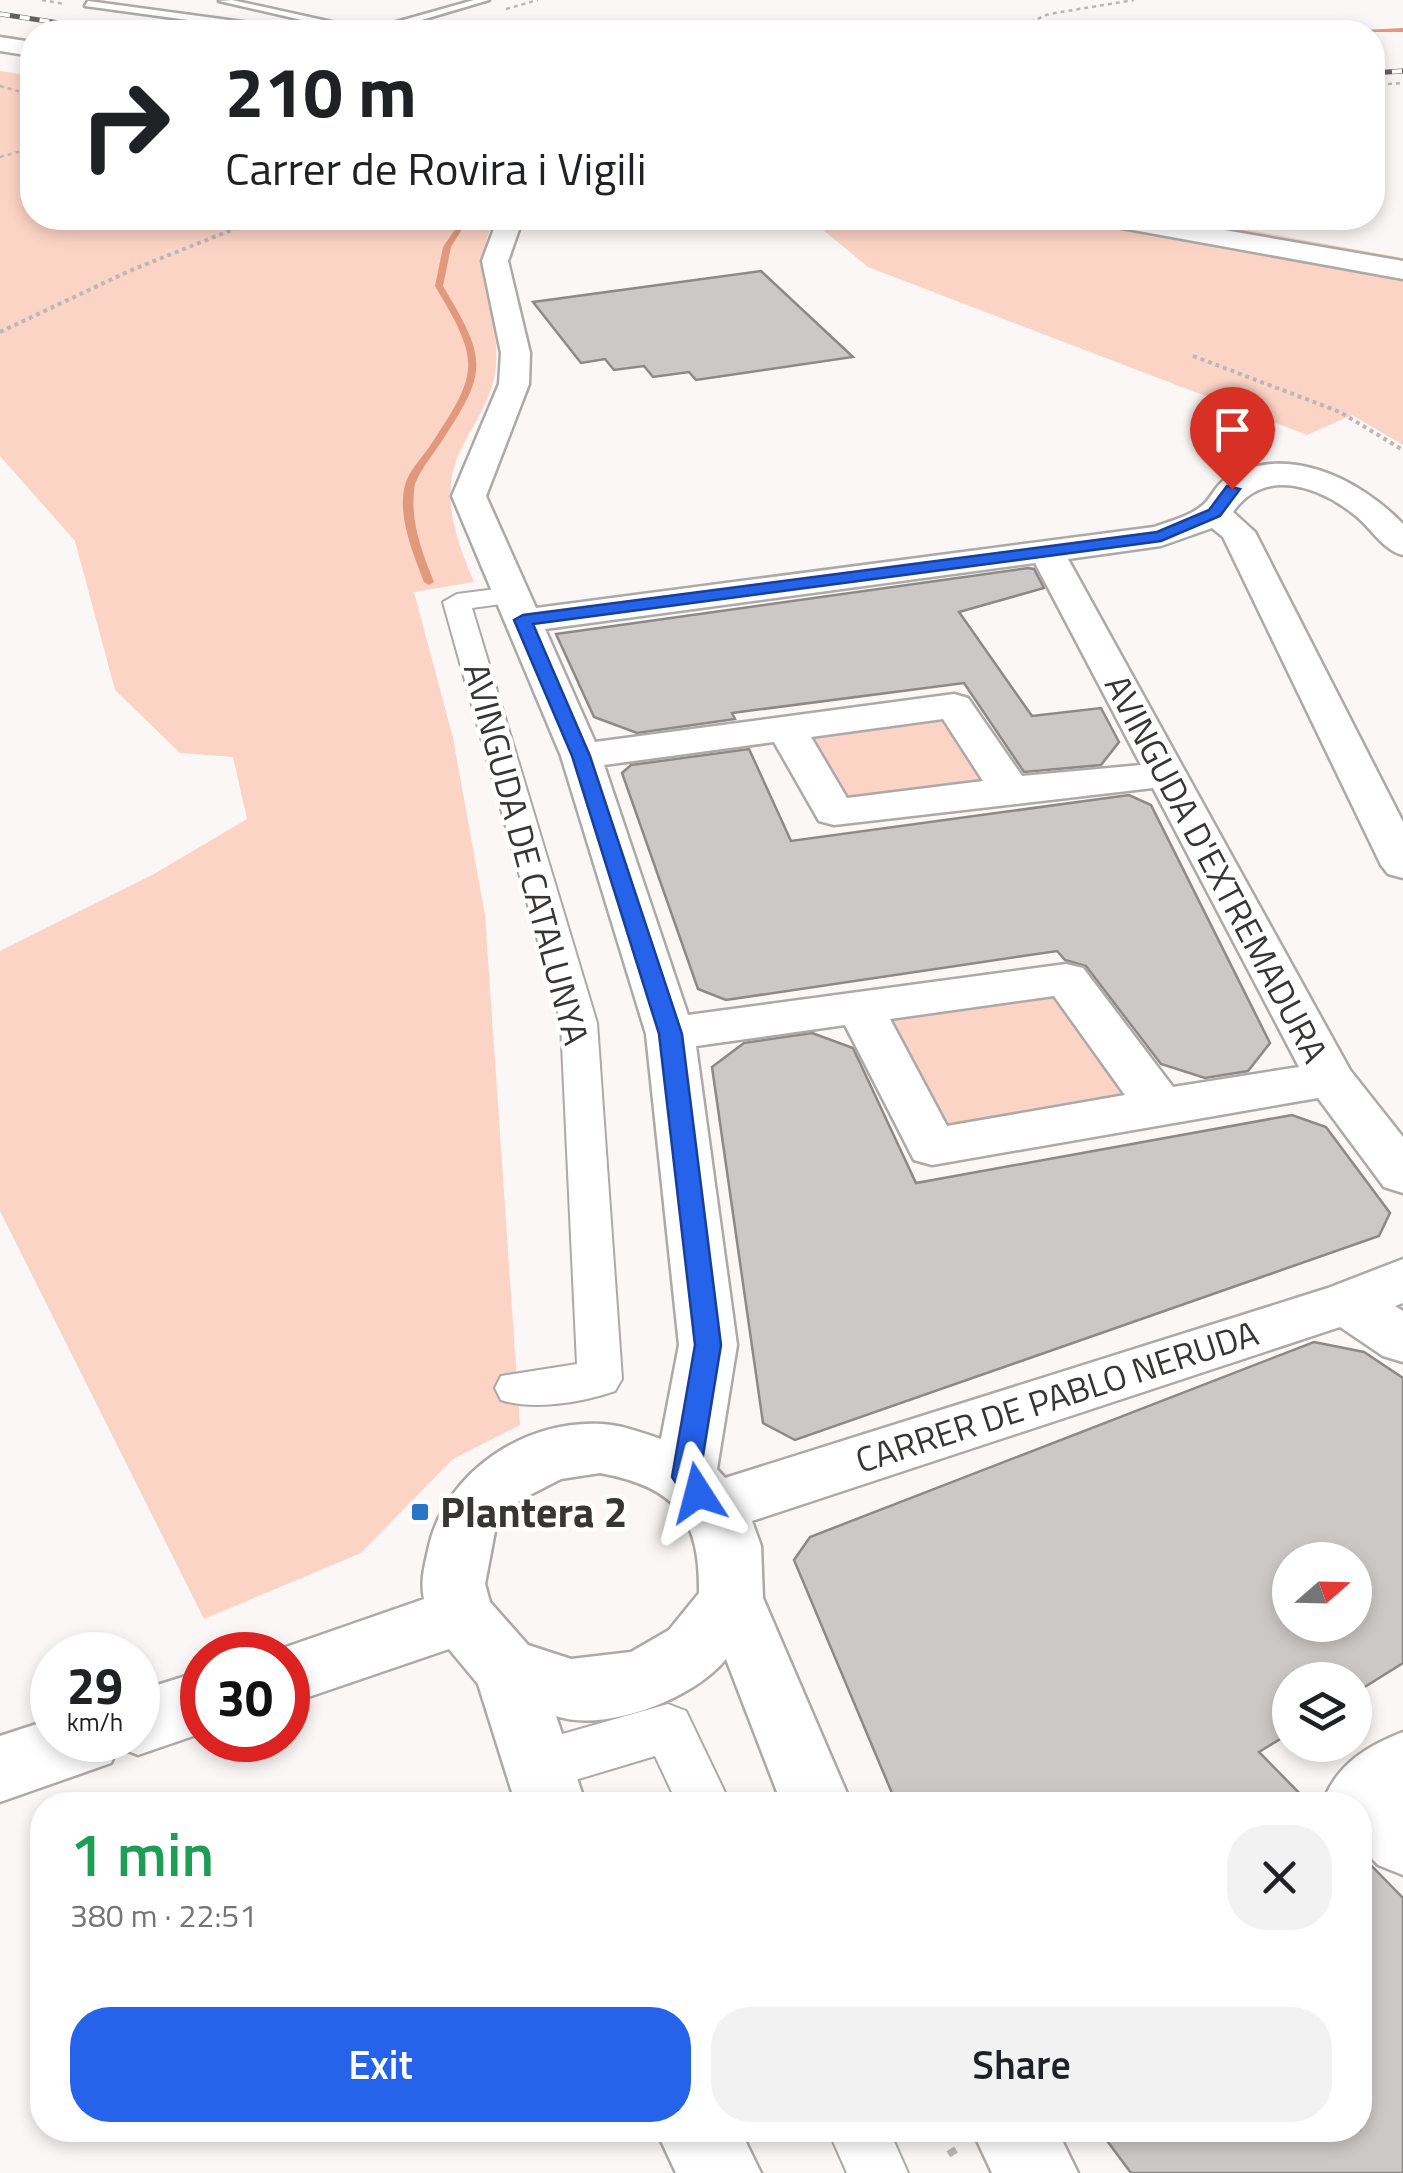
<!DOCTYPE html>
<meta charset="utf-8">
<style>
body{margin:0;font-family:"Titillium Web",sans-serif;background:#f2f2f2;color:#202124;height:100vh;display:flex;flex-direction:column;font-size:38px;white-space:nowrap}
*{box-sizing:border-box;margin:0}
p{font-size:32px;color:#757577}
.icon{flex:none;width:55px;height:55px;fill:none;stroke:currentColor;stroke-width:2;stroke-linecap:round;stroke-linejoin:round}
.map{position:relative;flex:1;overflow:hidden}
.side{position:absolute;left:30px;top:1792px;width:1342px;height:350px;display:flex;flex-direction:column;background:#fff;border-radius:40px;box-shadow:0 5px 15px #0003}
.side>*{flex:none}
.banner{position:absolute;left:20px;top:20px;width:1365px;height:210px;border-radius:40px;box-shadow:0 5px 15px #0003;background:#fff;color:#202124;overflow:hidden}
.needle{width:65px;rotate:70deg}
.tools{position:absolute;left:1272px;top:1542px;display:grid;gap:20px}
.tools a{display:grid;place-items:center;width:100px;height:100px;border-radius:50%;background:#fff;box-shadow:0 5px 15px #0003;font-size:50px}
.speed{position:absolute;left:30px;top:1632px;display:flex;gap:20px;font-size:50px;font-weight:700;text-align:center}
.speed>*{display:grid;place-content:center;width:130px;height:130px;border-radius:50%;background:#fff;box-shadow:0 5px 15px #0003;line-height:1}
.speed small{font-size:25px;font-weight:400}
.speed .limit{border:15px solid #d22;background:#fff;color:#111}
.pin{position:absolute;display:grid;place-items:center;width:85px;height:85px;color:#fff;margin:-102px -42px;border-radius:50% 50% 50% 0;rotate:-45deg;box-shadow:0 0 10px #0007}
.pin .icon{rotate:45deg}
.me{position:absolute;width:110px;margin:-55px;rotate:351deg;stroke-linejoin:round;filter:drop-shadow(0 0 8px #0008)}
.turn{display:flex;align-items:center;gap:35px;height:210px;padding:0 40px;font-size:45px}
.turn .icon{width:130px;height:130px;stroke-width:2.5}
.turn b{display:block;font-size:70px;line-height:85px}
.round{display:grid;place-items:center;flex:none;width:105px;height:105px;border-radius:40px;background:#f2f2f2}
.summary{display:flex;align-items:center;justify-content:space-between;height:170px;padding:0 40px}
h1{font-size:60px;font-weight:600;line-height:75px;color:#1e9e55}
.button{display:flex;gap:20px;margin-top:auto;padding:20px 40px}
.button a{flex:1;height:115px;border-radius:40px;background:#2563eb;color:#fff;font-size:40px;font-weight:600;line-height:115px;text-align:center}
.button a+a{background:#f2f2f2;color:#202124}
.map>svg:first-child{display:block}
.green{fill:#fcd4c5}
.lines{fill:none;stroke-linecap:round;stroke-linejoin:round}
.stream{fill:#e0997d;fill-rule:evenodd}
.building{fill:#ccc8c7;stroke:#8d8988;stroke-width:2.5;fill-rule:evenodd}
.service-casing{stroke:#ada9a8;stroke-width:5}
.pedestrian-casing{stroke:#ada9a8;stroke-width:4}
.minor-casing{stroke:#ada9a8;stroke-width:5}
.tertiary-casing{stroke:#ada9a8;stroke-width:5}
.path-far2{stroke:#bab7b6;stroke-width:2.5;stroke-dasharray:4 4;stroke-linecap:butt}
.path-far1{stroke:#bab7b6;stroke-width:4;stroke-dasharray:4 4;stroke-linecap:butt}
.path{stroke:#bab7b6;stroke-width:9;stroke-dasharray:11 11;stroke-linecap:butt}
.service{fill:#fff;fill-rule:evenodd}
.pedestrian{fill:#fff;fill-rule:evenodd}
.minor{fill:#fff;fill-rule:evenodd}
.tertiary{fill:#fff;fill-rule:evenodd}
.rail-casing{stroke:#636160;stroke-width:5}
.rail{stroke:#fff;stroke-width:4;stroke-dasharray:10;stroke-linecap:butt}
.route{fill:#2563eb;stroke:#184099;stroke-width:2.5}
.poi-dot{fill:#2876c6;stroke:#fff;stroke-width:4}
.labels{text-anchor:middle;stroke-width:9;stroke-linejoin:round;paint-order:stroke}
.street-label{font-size:35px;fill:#373635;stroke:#fff}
.near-poi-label{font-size:42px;font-weight:bold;fill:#373635;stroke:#fff;text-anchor:start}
</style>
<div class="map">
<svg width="1403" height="2173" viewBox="0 0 1403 2173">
<rect width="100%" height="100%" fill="#fbf7f6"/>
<path class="green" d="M0 71 32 76V218H496C466 268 501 313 496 366 493 401 472 424 458 456 440 499 458 544 474 582L414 592 453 738 485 915 520 1425 453 1459 361 1553 204 1619 0 1211V951L154 874 247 819 233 757 180 753 115 690 75 541 0 456Z
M843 218H1183L1403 258V445L1352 415 1307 435 868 267 817 225Z
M958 712 1010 790 837 814 786 729Z
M1066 979 1160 1106 932 1147 861 1010Z"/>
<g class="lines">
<path class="stream" d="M1403 28V32H1359L1362 30Z
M463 218H469L451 247 443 286C488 361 488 371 440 444 431 457 421 469 415 484 409 518 421 550 434 582L429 585 424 582C413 553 397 516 405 485 409 470 422 458 430 446 479 372 481 363 435 286L443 247Z"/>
</g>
<path class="building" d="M761 271 853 357 696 380 689 372 653 377 644 366 614 370 605 359 581 363 533 302Z
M1028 568 1034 569 1044 588 959 612 1032 716 1101 708 1119 742 1101 765 1024 772 964 683 732 713 735 719 637 733 594 717 556 634Z
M749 749 791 841 1129 795 1151 805 1270 1043 1248 1071 1205 1078 1161 1064 1086 966 1065 960 1057 951 726 1000 698 989 622 773 631 765Z
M812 1033 853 1048 916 1183 1292 1115 1326 1127 1390 1213 1379 1236 795 1440 763 1423 712 1067 744 1043Z
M1314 1342 1364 1352 1403 1378V1663L1355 1693V1680H1290V1733L1259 1752 1311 1805H897L794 1560 810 1537ZM1290 1560H1355V1625H1290Z
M1360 1854 1403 1898V2173H1131L1099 2130H1360Z"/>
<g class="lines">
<g class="service-casing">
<path id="service" d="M232 0 368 30 474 0H489L381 32H354L219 1Z
M88 1 295 29 300 32H277L85 6Z"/>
</g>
<g class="pedestrian-casing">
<path id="pedestrian" d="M512 587 525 595 522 601 472 608 597 1023 622 1379 615 1391C584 1402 533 1411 501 1400L495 1388 501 1376 577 1364 561 1023 443 602 457 594Z
M668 1704 686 1711 731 1805H678L655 1756 552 1787 516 1775 508 1758 516 1741 534 1733 552 1737Z
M828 2130H889L908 2173H847Z"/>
</g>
<g class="minor-casing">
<path id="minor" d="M498 218H523L508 261 530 353 529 384 486 496 536 608 1154 527C1171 521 1190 516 1203 505 1211 498 1215 487 1223 481 1283 440 1360 479 1403 524V555C1383 550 1372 529 1356 516 1320 487 1265 466 1233 512L1255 532 1403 822V878L1388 874 1381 865 1223 537 1212 528 1161 546 1068 559 1350 1070 1403 1137V1193L1384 1187 1318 1098 932 1165 914 1160 845 1025 696 1046 737 1345 717 1469 725 1478 1328 1288 1403 1259V1303L1395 1306 1403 1311V1362L1383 1356 1340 1327 752 1521 761 1546 763 1598 852 1805H782L726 1659C694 1699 605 1733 556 1716L586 1805H516L478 1684 449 1649 288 1704V1655H263L424 1599C420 1580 425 1565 429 1546 446 1472 525 1419 602 1424 622 1425 643 1433 661 1439L679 1345 646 1034 561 756 452 496 499 384 501 353 482 261ZM1035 563 1141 765 1022 776 968 698 954 694 595 742 545 629ZM943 719 983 781 847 798 811 737ZM774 742 819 821 834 825 1153 788 1299 1067 1173 1087 1083 968 1066 964 688 1015 604 765ZM1054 996 1125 1095 947 1126 890 1019ZM600 1473C677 1487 700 1519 699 1593L669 1630 631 1652 571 1659 528 1645 490 1602 485 1584 495 1531 520 1500 561 1479Z
M202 1671V1733L138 1755 118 1747 111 1763 0 1802V1736L52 1719V1740H138V1691Z
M1403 1732V1875L1378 1865 1360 1846V1805H1328L1325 1797C1339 1763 1369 1745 1403 1732Z
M656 2130H740L761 2173H676Z
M972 2130H1057L1078 2173H992Z"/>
</g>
<g class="tertiary-casing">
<path id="tertiary" d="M0 37 32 42V56L0 51Z
M1097 218H1155L1403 261V279L1111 226Z"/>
</g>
<path class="path-far2" d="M42 0 65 4
M506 9 538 0
M1038 32 1028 23 1049 14 1134 0
M1372 85 1403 83
M0 86 32 95
M0 157 32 148"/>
<path class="path-far1" d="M0 332 127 272 261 218
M1193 356 1340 412 1403 450"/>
<path class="path" d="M939 2130 954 2155"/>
<use href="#service" class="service"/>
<use href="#pedestrian" class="pedestrian"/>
<use href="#minor" class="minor"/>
<use href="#tertiary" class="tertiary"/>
<g class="rail-casing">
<path id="rail" d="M0 14 118 32
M1372 73 1403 71"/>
</g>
<use href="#rail" class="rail"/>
</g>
<path class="route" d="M1227 486 1240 489 1220 516 1161 541 533 624 590 756 682 1034 721 1345 700 1474 712 1493 708 1501H688L672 1477 695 1345 659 1034 572 756 514 620 523 615 1157 532 1209 510Z"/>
<rect class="poi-dot" x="410" y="1502" width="20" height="20" rx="5"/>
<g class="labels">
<g class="street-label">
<text transform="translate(526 854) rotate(75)" y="12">AVINGUDA DE CATALUNYA</text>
<text transform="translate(1216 869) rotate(62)" y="12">AVINGUDA D'EXTREMADURA</text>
<text transform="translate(1057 1397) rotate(-18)" y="12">CARRER DE PABLO NERUDA</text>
</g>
<g class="near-poi-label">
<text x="440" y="1527">Plantera 2</text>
</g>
</g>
</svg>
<div class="tools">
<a><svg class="needle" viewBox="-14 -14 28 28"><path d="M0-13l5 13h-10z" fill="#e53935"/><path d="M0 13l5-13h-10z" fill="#757577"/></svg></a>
<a><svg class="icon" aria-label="layers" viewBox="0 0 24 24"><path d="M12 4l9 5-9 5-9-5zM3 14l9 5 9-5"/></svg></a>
</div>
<div class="speed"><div>29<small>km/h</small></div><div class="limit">30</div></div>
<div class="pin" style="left:1232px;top:489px;background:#d93025"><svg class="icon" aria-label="arrive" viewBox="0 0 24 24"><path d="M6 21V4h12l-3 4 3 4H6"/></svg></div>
<svg class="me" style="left:698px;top:1493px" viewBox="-20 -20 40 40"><path d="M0-17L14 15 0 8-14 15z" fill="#2563eb" stroke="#fff" stroke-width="4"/></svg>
<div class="banner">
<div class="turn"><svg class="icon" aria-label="right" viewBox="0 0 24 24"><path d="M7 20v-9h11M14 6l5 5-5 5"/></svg><div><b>210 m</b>Carrer de Rovira i Vigili</div></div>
</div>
<section class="side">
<div class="summary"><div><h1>1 min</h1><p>380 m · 22:51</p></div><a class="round"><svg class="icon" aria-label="close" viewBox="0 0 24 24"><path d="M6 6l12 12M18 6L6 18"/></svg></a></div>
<div class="button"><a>Exit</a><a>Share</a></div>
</section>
</div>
